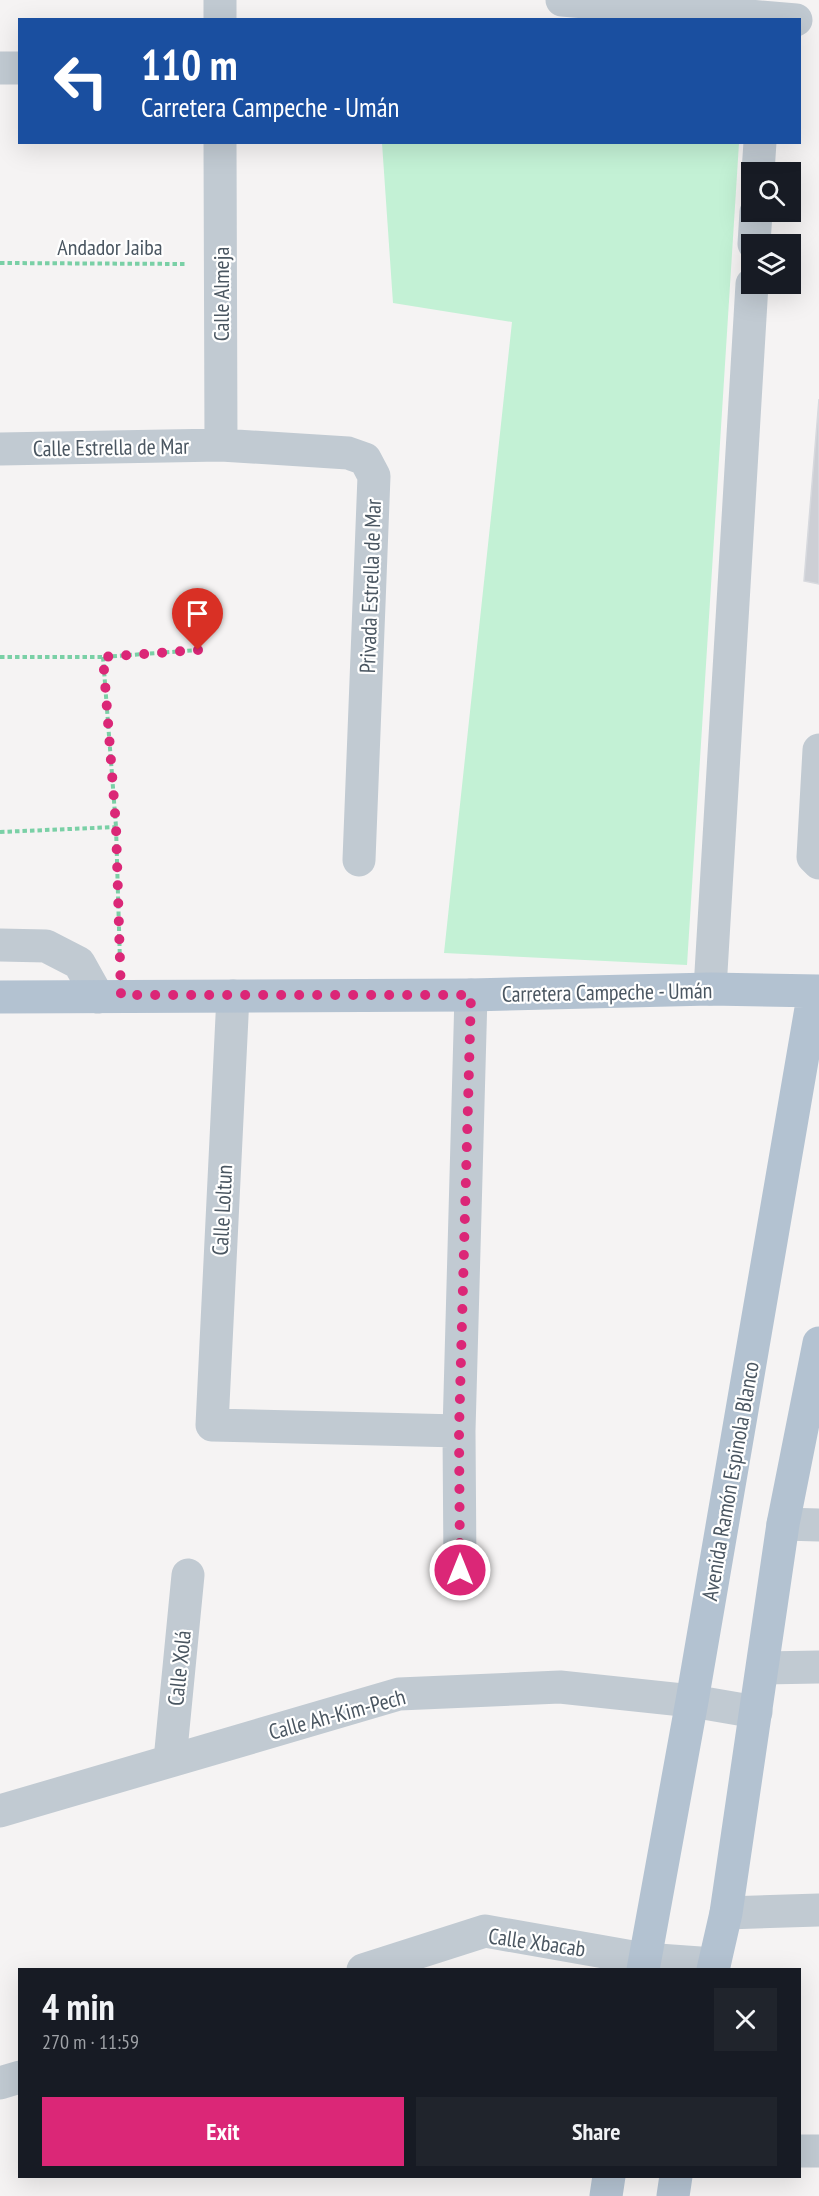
<!DOCTYPE html>
<meta charset="utf-8">
<style>
body{margin:0;font-family:"PT Sans Narrow",sans-serif;background:#20242c;color:#f1f3f6;height:100vh;display:flex;flex-direction:column;font-size:22px;white-space:nowrap}
*{box-sizing:border-box;margin:0}
p{font-size:20px;color:#9ea1a6}
.icon{flex:none;width:33px;height:33px;fill:none;stroke:currentColor;stroke-width:2;stroke-linecap:round;stroke-linejoin:round}
.map{position:relative;flex:1;overflow:hidden}
.panel{position:absolute;left:18px;top:1968px;width:783px;height:210px;display:flex;flex-direction:column;background:#171b24;border-radius:0px;box-shadow:0 6px 24px #0002}
.panel>*{flex:none}
.top-card{position:absolute;left:18px;top:18px;width:783px;height:126px;border-radius:0px;box-shadow:0 6px 24px #0002;background:#1a4fa0;color:#fff;overflow:hidden}
.buttons{position:absolute;left:741px;top:162px;display:grid;gap:12px}
.buttons a{display:grid;place-items:center;width:60px;height:60px;border-radius:0px;background:#171b24;box-shadow:0 6px 24px #0002;font-size:30px}
.pin{position:absolute;display:grid;place-items:center;width:51px;height:51px;color:#fff;margin:-62px -26px;border-radius:50% 50% 50% 0;rotate:-45deg;box-shadow:0 0 6px #0007}
.pin .icon{rotate:45deg}
.me{position:absolute;width:66px;margin:-33px;rotate:0deg;stroke-linejoin:round;filter:drop-shadow(0 0 4px #0008)}
.turn{display:flex;align-items:center;gap:21px;height:126px;padding:0 24px;font-size:27px}
.turn .icon{width:78px;height:78px;stroke-width:2.5}
.turn b{display:block;font-size:42px;line-height:51px}
.round{display:grid;place-items:center;flex:none;width:63px;height:63px;border-radius:0px;background:#20242c}
.summary{display:flex;align-items:center;justify-content:space-between;height:102px;padding:0 24px}
h1{font-size:36px;font-weight:600;line-height:45px}
.primary-button{display:flex;gap:12px;margin-top:auto;padding:12px 24px}
.primary-button a{flex:1;height:69px;border-radius:0px;background:#db2777;color:#fff;font-size:24px;font-weight:600;line-height:69px;text-align:center}
.primary-button a+a{background:#20242c;color:#f1f3f6}
.map>svg:first-child{display:block}
.green{fill:#c3f1d5}
.building{fill:#cdcfd5;stroke:#d7d9de;stroke-width:1.5}
.lines{fill:none;stroke-linecap:round;stroke-linejoin:round}
.path{stroke:#7ad0a6;stroke-width:4;stroke-dasharray:4.5 3;stroke-linecap:butt}
.minor{stroke:#c1cad2;stroke-width:33}
.major{stroke:#b3c2d1;stroke-width:33}
.route{stroke:#db2777;stroke-width:10;stroke-dasharray:0 18}
.labels{text-anchor:middle;stroke-width:4.5;stroke-linejoin:round;paint-order:stroke}
.street-label{font-size:22px;fill:#4a5661;stroke:#fff}
</style>
<div class="map">
<svg width="819" height="2196" viewBox="0 0 819 2196">
<rect width="100%" height="100%" fill="#f5f3f3"/>
<path class="green" d="M382 143H739L687 965 444 953 512 322 393 303Z"/>
<path class="building" d="M819 399V584L804 581Z"/>
<g class="lines">
<path class="path" d="M0 263 187 264
M0 657H103L198 650
M103 657 116 827 120 962
M0 832 116 827"/>
<path class="minor" d="M220 0V20
M562 0 796 20
M0 68H20
M220 142 221 445
M758 172 760 142
M754 244 756 212
M0 449 221 445 348 453 365 459 374 476 359 860
M819 750 813 857 819 863
M0 945 46 946 79 963 98 997
M710 989 752 284
M233 996 212 1425 459 1431
M783 1524 819 1525
M460 1570 459 1431 471 995
M763 1668 819 1667
M170 1760 188 1575
M0 1811 399 1694 560 1687 692 1701 756 1712
M726 1913 819 1910
M363 1970 485 1931 644 1959 714 1964
M0 2083 20 2077
M800 2151H819"/>
<path class="major" d="M0 997 471 995 710 989 819 991
M643 1970 692 1701 814 991
M713 1970 726 1913 783 1524 819 1343
M606 2196 609 2176
M673 2196 676 2176"/>
</g>
<g class="lines">
<path class="route" d="M198 650 103 657 116 826 121 995H471L459 1431 460 1570"/>
</g>
<g class="labels">
<g class="street-label">
<text x="110" y="255">Andador Jaiba</text>
<text transform="translate(221 294) rotate(-90)" y="8">Calle Almeja</text>
<text transform="translate(111 447) rotate(-1)" y="8">Calle Estrella de Mar</text>
<text transform="translate(370 586) rotate(-88)" y="8">Privada Estrella de Mar</text>
<text transform="translate(607 992) rotate(-1)" y="8">Carretera Campeche - Umán</text>
<text transform="translate(222 1210) rotate(-87)" y="8">Calle Loltun</text>
<text transform="translate(730 1481) rotate(-80)" y="8">Avenida Ramón Espinola Blanco</text>
<text transform="translate(179 1668) rotate(-84)" y="8">Calle Xolá</text>
<text transform="translate(337 1714) rotate(-15)" y="8">Calle Ah-Kim-Pech</text>
<text transform="translate(537 1942) rotate(8)" y="8">Calle Xbacab</text>
</g>
</g>
</svg>
<div class="buttons">
<a><svg class="icon" aria-label="search" viewBox="0 0 24 24"><circle cx="10" cy="10" r="6"/><path d="M15 15l6 6"/></svg></a>
<a><svg class="icon" aria-label="layers" viewBox="0 0 24 24"><path d="M12 4l9 5-9 5-9-5zM3 14l9 5 9-5"/></svg></a>
</div>
<div class="pin" style="left:198px;top:650px;background:#d93025"><svg class="icon" aria-label="arrive" viewBox="0 0 24 24"><path d="M6 21V4h12l-3 4 3 4H6"/></svg></div>
<svg class="me" style="left:460px;top:1570px" viewBox="-20 -20 40 40"><circle r="17" fill="#db2777" stroke="#fff" stroke-width="3"/><path d="M0-11L8 9 0 5-8 9z" fill="#fff"/></svg>
<div class="top-card">
<div class="turn"><svg class="icon" aria-label="left" viewBox="0 0 24 24"><path d="M17 20v-9H6M10 6l-5 5 5 5"/></svg><div><b>110 m</b>Carretera Campeche - Umán</div></div>
</div>
<section class="panel">
<div class="summary"><div><h1>4 min</h1><p>270 m · 11:59</p></div><a class="round"><svg class="icon" aria-label="close" viewBox="0 0 24 24"><path d="M6 6l12 12M18 6L6 18"/></svg></a></div>
<div class="primary-button"><a>Exit</a><a>Share</a></div>
</section>
</div>
